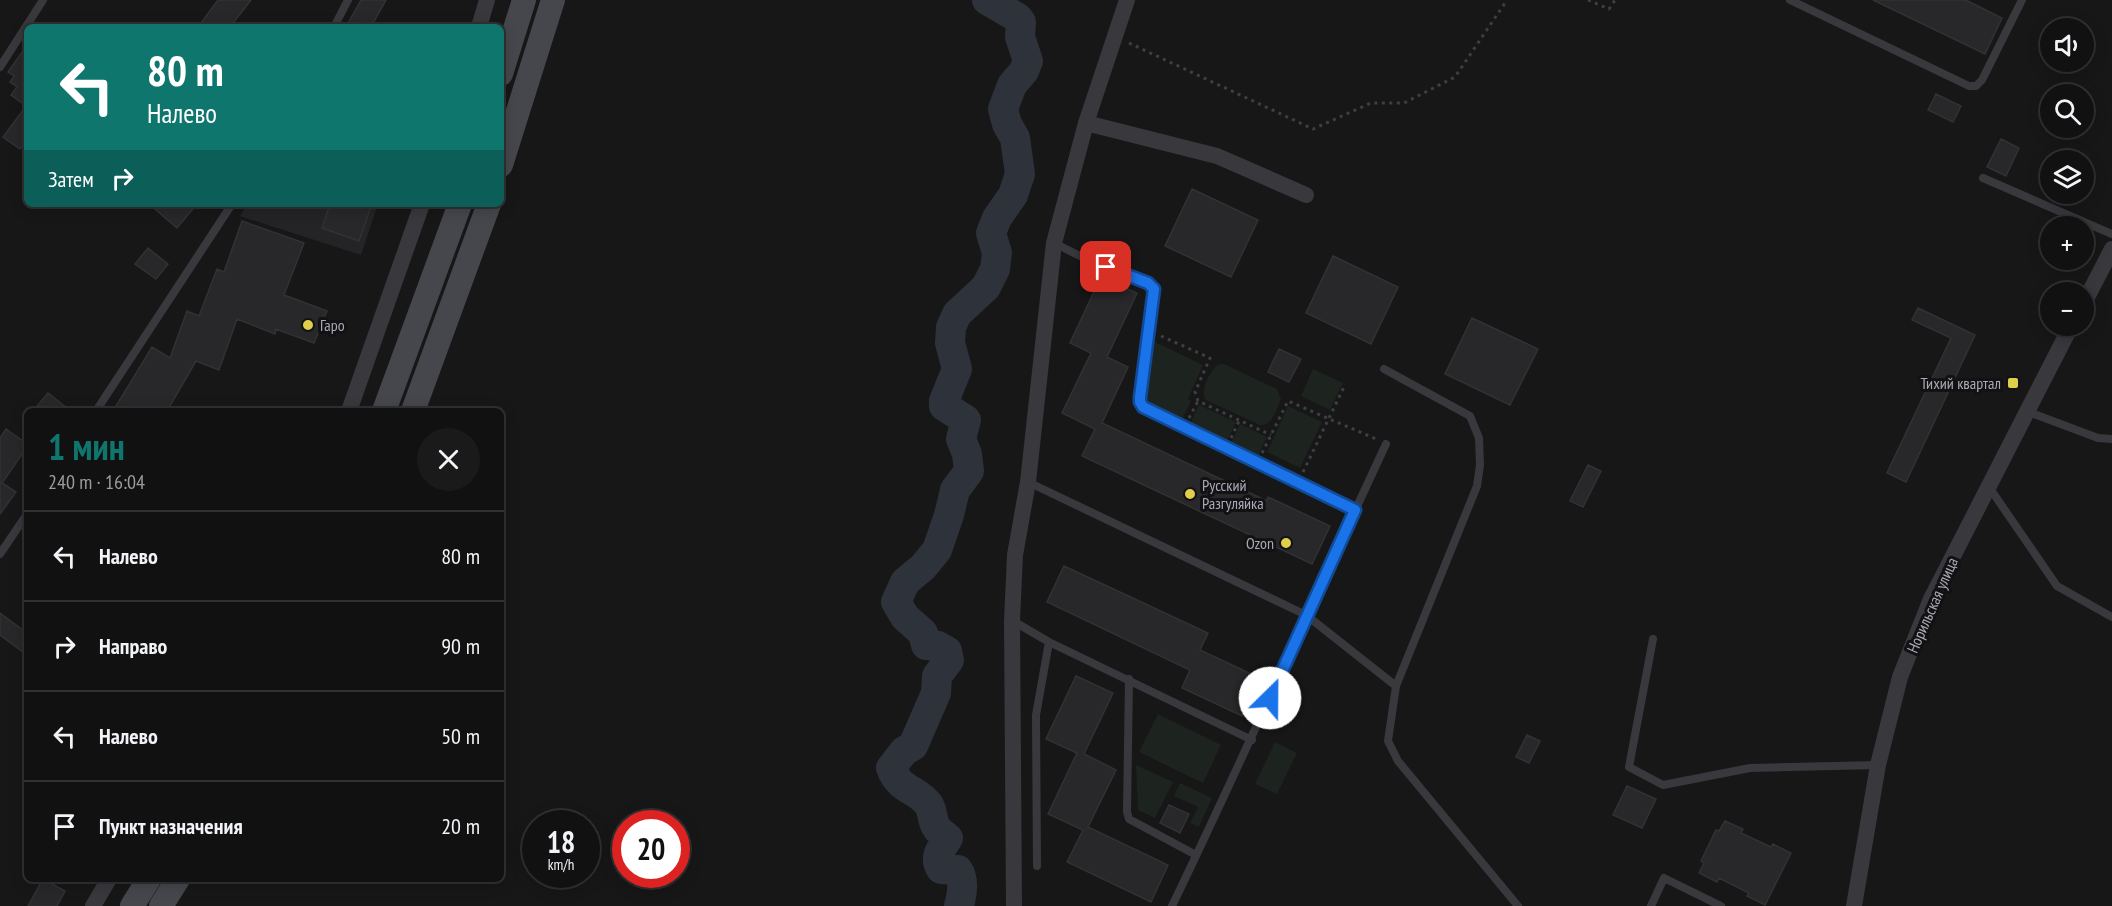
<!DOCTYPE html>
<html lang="ru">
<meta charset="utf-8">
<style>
body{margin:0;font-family:"PT Sans Narrow",sans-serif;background:#1a1a1b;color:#f1f3f6;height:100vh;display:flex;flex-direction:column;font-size:22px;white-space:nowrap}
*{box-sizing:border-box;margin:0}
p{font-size:20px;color:#9c9d9f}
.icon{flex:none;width:33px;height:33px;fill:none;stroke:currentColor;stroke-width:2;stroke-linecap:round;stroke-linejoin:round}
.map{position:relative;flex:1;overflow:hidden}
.sheet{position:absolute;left:24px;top:408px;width:480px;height:474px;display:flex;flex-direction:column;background:#111112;border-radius:9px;box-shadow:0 3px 15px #0003,0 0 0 2px #303132}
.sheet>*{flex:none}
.hud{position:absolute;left:24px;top:24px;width:480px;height:183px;border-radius:9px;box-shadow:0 3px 15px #0003,0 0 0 2px #303132;background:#0f766e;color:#fff;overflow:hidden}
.tools{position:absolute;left:2040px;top:18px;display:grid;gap:12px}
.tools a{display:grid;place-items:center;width:54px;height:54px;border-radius:50%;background:#111112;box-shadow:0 3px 15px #0003,0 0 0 2px #303132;font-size:30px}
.speed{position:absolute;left:522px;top:810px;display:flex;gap:12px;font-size:30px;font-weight:700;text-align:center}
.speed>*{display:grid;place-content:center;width:78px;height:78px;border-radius:50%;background:#111112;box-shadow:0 3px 15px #0003,0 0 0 2px #303132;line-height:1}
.speed small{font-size:15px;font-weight:400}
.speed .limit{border:9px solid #d22;background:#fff;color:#111}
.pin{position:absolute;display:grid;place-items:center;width:51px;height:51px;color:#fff;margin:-26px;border-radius:12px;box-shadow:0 3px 9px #0006}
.me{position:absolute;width:66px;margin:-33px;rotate:23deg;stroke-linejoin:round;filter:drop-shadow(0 0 4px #0008)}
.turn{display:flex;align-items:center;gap:21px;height:126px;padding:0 24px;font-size:27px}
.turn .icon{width:78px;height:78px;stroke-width:2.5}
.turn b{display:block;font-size:42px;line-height:51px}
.then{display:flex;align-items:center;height:57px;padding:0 24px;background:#0003;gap:12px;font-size:22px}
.round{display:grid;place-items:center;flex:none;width:63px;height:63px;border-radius:32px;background:#1a1a1b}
.headline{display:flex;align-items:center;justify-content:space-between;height:102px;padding:0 24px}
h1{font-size:36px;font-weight:700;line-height:45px;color:#0f766e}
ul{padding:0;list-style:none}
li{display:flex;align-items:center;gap:18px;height:90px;padding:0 24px;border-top:2px solid #303132}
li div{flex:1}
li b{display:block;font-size:22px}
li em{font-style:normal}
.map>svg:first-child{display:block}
.built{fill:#242325}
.green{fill:#1d231f}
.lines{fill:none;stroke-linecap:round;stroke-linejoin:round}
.river{stroke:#2e323b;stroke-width:30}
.building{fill:#282729;stroke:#323134;stroke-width:1.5}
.path{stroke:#3e3f44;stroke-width:3;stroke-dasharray:3 4.5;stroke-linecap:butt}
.lane{stroke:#39383d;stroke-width:8}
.street{stroke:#39383d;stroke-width:16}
.secondary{stroke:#46474d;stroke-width:24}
.route-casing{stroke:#114b97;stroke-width:15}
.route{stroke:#1a73e8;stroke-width:10}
.poi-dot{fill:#dfcf49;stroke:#121213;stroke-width:2}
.labels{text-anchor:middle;stroke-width:6;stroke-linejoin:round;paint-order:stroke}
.poi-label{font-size:16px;fill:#aaabb7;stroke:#121213;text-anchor:start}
.street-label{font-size:16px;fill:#aaabb7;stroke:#121213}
</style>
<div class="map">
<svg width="2112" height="906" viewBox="0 0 2112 906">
<rect width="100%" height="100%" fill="#171718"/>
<path class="built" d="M247 204H378L361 255 240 216Z"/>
<path class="green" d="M1155 342 1203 365 1188 399 1191 401 1182 420 1145 402Z
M1219 364H1224L1277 389 1281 399C1276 409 1273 426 1260 425L1206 400C1199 391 1210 370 1219 364Z
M1313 369 1343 383 1330 410 1301 396Z
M1199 405 1236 422 1227 441 1190 424Z
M1288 406 1322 422 1300 468 1267 452Z
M1240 424 1267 437 1258 456 1231 443Z
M1158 714 1221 745 1203 783 1139 752Z
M1275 742 1297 753 1277 794 1255 784Z
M1136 765 1173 782 1155 818 1138 810Z
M1180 783 1212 798 1199 827 1190 823 1198 807 1174 796Z"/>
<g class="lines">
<path class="river" d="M959 906C962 895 965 880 958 870L941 869C933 857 942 848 948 838 945 835 939 832 937 828 932 822 933 812 929 805 917 788 900 792 891 768L904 751 913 746 936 693 937 676 949 660 947 651 938 646 926 645 923 633 905 617 896 602 905 582 923 567 937 550 949 515 955 490 969 471 967 454 961 439 966 420 944 406V401L957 369 950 343 951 327 957 314 986 287 995 269 997 253 991 233 997 218 1013 195 1020 174 1015 138 1007 124 1003 109 1012 85 1024 71 1028 61 1020 37 1021 22 1018 18 987 0"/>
</g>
<path class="building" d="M218 0H251L230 27H198Z
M361 0H386L371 27H346Z
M1873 0H1966L2002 18 1985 54Z
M27 45V140L20 149 3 137 26 106 11 95 17 87 10 82 14 76 8 72Z
M1936 94 1961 106 1953 122 1928 110Z
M2001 139 2019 148 2006 176 1987 167Z
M1192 189 1258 220 1231 277 1165 246Z
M149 204H197L177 228Z
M330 204H372L359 241 322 228Z
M242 221 304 243 284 295 327 311 314 343 276 329 275 334 237 319 219 370 196 361 167 411H113L152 347 170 358 187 311 199 316 217 269 224 272Z
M148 248 168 264 156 279 135 264Z
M1333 256 1398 287 1371 344 1306 313Z
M1101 277 1137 293 1107 357 1128 367 1102 423 1267 501 1268 497 1330 526 1312 564 1082 456 1095 429 1062 413 1091 353 1070 343Z
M1918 308 1975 335 1906 482 1887 473 1951 338 1912 320Z
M1472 318 1538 349 1510 405 1445 374Z
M1279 349 1301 359 1289 382 1268 372Z
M48 393 71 411H33Z
M6 429 27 444V447L2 483 16 492 0 514V438Z
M1588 465 1601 471 1583 507 1570 501Z
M1064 566 1208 633 1200 650 1260 678 1242 716 1182 688 1190 670 1047 602Z
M0 613 27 633V655L0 635Z
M1076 676 1113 693 1084 754 1116 770 1088 827 1168 865 1151 902 1067 862 1083 830 1048 814 1077 753 1046 739Z
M1527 735 1540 741 1529 763 1516 757Z
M1627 786 1656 799 1642 828 1613 815Z
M1169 805 1189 814 1180 833 1160 823Z
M1725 821 1743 829 1741 833 1771 847 1773 844 1791 853 1765 905 1747 896 1749 893 1719 878 1717 882 1699 873 1704 863 1701 861 1716 830 1719 831Z
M43 879 65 891 57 906H28Z"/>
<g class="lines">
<path class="path" d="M1588 0 1609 9 1615 0
M1129 43 1313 129 1371 103H1404L1455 77 1507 0
M1161 336 1210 358 1195 392 1198 401 1271 435
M1189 418 1198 401
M1231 438 1239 421
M1262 453 1288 401 1376 439
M1303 472 1344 387"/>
<path class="lane" d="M1790 0 1969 86H1976L1982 80 2022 0
M334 27 348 0
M0 67 43 0
M1983 178 2112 234
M1054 243 1086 259 1147 283 1154 289 1140 402 1143 407 1355 510
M1384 369 1470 416 1479 438 1480 465 1477 486 1396 686 1388 741 1398 761 1518 906
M96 411 232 204
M2026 411 2098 438 2112 439
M1028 482 1306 615 1396 686
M1989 487 2057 586 2112 617
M0 554 27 514
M1013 621 1049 642 1252 740
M1653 639 1629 767 1663 785 1750 768 1878 765
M1129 679 1127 812 1129 819 1196 855
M1037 866 1036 715 1049 642
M1172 906C1246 753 1314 598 1386 444
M1651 906 1664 878 1721 906"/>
<path class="street" d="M479 27 487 0
M1086 123 1217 156 1306 195
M2084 303 2112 249
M349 411 422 204
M93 906 109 879
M1014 906 1012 621 1015 555 1028 482 1054 243 1086 123 1127 0
M1854 906 1878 765 1900 677 1931 599 2071 326"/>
<path class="secondary" d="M501 74 524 0
M501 165 553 0
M384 411 460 204
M413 411 489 204
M132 906 149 879
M161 906 178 879"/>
</g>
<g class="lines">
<g class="route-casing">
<path id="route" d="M1106 267 1148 283 1154 289 1140 397V402L1143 407 1355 510 1270 698"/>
</g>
<use href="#route" class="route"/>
</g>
<g class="poi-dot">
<circle cx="308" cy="325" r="6"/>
<rect x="2007" y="377" width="12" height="12" rx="3"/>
<circle cx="1190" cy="494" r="6"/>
<circle cx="1286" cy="543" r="6"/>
</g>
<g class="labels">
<g class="poi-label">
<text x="320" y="331">Гаро</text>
<text x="2001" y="389" text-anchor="end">Тихий квартал</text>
<text x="1202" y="491">Русский<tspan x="1202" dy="18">Разгуляйка</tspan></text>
<text x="1274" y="549" text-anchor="end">Ozon</text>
</g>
<g class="street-label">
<text transform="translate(1932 605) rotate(-66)" y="6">Норильская улица</text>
</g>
</g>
</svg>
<div class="tools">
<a><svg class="icon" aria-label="sound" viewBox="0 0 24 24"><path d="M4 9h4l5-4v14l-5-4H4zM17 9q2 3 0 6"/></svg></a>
<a><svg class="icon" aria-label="search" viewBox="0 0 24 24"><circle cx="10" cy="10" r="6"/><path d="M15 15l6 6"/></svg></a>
<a><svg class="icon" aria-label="layers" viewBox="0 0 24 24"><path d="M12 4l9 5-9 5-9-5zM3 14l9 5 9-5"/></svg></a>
<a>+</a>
<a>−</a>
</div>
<div class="speed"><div>18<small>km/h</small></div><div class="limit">20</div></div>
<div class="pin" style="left:1106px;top:267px;background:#d93025"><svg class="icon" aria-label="arrive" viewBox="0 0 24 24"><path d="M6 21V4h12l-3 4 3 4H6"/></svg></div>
<svg class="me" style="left:1270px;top:698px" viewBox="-20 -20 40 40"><circle r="19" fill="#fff"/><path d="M0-13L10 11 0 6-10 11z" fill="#1a73e8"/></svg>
<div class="hud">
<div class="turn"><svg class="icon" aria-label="left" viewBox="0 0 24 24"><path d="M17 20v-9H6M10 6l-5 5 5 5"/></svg><div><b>80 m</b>Налево</div></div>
<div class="then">Затем<svg class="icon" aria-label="right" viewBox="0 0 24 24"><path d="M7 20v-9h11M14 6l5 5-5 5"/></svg></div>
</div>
<section class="sheet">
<div class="headline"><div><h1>1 мин</h1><p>240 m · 16:04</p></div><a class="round"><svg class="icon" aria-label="close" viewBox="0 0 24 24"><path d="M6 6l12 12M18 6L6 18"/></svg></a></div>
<ul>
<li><svg class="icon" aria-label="left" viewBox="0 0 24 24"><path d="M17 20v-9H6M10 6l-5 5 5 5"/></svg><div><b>Налево</b></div><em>80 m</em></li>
<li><svg class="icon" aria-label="right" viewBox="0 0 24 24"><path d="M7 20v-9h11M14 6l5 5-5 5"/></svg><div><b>Направо</b></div><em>90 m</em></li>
<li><svg class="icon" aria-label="left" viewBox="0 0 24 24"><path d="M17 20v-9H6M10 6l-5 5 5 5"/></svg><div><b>Налево</b></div><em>50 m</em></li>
<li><svg class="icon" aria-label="arrive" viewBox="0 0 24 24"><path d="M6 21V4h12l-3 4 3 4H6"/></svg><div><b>Пункт назначения</b></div><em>20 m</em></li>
</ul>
</section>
</div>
